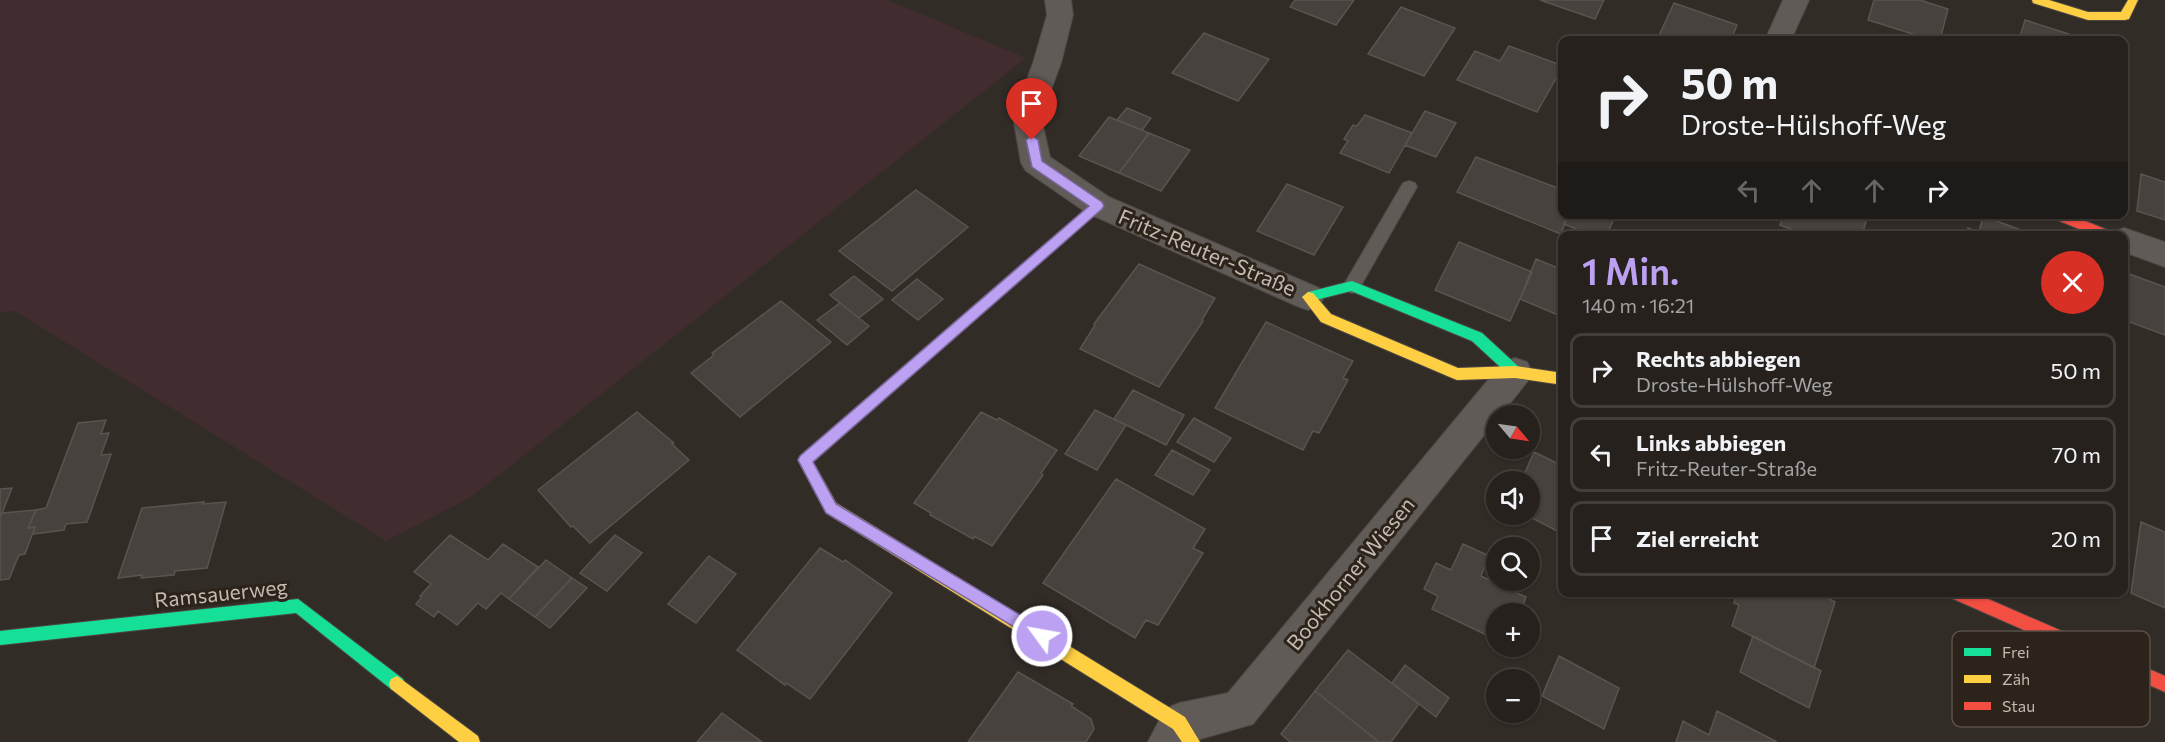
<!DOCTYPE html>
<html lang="de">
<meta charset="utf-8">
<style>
body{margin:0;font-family:Commissioner,sans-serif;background:#2e2926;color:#f1f3f6;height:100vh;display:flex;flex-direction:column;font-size:22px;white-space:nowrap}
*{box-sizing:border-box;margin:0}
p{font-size:20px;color:#a4a3a4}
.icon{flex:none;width:33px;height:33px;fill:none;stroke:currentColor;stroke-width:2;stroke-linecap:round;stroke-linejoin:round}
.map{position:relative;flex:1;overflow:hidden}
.sheet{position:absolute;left:1558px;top:231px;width:570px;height:366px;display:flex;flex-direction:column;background:#26211d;border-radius:12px;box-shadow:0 2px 4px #0004,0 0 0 2px #423e3b}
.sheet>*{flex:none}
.top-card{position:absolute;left:1558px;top:36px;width:570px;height:183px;border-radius:12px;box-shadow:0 2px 4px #0004,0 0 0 2px #423e3b;background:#26211d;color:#f1f3f6;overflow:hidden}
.needle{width:39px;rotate:119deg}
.controls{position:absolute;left:1486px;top:405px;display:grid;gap:12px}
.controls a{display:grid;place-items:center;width:54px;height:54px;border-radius:50%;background:#26211d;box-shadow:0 2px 4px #0004,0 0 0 2px #423e3b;font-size:30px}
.pin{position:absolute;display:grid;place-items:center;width:51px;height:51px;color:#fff;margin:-62px -26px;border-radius:50% 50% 50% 0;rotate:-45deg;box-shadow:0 0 6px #0007}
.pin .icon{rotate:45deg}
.me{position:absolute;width:66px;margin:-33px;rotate:302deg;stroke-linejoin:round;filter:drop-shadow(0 0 4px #0008)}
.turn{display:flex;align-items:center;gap:21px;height:126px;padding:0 24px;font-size:27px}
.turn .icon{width:78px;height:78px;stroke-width:2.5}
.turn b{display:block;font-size:42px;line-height:51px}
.lanes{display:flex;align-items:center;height:57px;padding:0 24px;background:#0003;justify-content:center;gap:30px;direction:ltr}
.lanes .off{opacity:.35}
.round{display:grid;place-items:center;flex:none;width:63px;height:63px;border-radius:32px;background:#2e2926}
.summary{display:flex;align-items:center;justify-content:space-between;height:102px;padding:0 24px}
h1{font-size:36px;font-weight:600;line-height:45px;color:#bca0f2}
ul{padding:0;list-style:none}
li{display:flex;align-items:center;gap:18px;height:75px;margin:0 12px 9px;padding:0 12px;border:3px solid #423e3b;border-radius:12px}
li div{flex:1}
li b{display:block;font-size:22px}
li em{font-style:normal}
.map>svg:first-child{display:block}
.green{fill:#412c30}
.building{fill:#47423e;stroke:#5a544f;stroke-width:1.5}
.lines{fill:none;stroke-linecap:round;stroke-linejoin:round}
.lane-casing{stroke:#4d4844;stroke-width:2}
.street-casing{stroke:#4d4844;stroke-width:2}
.fast-casing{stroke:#4d4844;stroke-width:2}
.slow-casing{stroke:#4d4844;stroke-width:2}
.jam-casing{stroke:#4d4844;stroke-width:2}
.lane{fill:#605b57;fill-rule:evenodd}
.street{fill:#605b57;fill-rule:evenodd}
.fast{fill:#16e098;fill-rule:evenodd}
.slow{fill:#ffcf43;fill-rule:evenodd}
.jam{fill:#f24e42;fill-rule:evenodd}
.route{fill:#bca0f2;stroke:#7a689d;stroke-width:1.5}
.labels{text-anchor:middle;stroke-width:6;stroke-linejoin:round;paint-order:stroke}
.street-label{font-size:21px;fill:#c4bab0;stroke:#2c231b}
.key{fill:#2c231b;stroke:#5a5048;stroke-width:1.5}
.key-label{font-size:16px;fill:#c4bab0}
</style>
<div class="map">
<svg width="2165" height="742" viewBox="0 0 2165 742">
<rect width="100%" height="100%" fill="#322c27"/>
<path class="green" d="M0 0H888L1026 58 470 498 386 541 15 311 0 313Z"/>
<path class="building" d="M1295 0H1354L1336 25 1290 7Z
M1540 0H1604L1595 19Z
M1874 0H1920L1948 9 1940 40H1932L1868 20Z
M1674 3 1737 25 1731 40H1657Z
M1401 7 1455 28 1424 76 1368 54Z
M2025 20 2078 37 2077 40H2019Z
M1204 33 1269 59 1238 101 1172 73Z
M1509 46 1563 66 1537 112 1457 80 1475 51 1500 61Z
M1127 108 1151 118 1142 130 1117 120Z
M1425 111 1456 123 1436 157 1405 145Z
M1365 115 1412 133 1389 173 1340 153 1348 141 1344 139 1353 125 1357 126Z
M1109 117 1149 133 1119 173 1079 156Z
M1149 133 1190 150 1161 191 1119 173Z
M1476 157 1563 190V214H1568L1561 234 1457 192Z
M2141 174 2165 182V220L2137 211Z
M1287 184 1343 207 1314 255 1257 231Z
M916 190 968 227 892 291 839 251Z
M1568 214H1616L1606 236H1593L1564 224Z
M1784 214H1868L1862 236H1809L1780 225Z
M1983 216 2037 236H1966L1968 228 1979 232Z
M1459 242 1532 272 1510 321 1435 290Z
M1536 259 1563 270V317L1520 299Z
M1139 264 1215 298 1202 320 1203 321 1159 387 1080 349 1095 325 1094 324Z
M2124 272 2165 287V335L2124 320Z
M854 276 883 299 859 318 830 295Z
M917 279 943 299 918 320 892 300Z
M781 301 831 342 740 417 691 373 714 355 712 353Z
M840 303 869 326 847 345 817 320Z
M1266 322 1353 361 1343 378 1348 380 1319 433 1313 431 1303 450 1215 408Z
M1133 390 1184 415 1166 445 1114 419Z
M1095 410 1126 425 1097 470 1065 454Z
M637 412 674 443 672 444 689 460 590 543 573 526 571 527 538 490Z
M981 412 997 420 999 418 1057 450 1041 473 1043 475 992 546 974 536 973 539 930 515 931 513 914 503Z
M1194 418 1231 438 1214 462 1177 442Z
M106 420 101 434 109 433 101 455 111 454 87 522 66 524 64 530 33 534 35 527 28 528 36 510 46 508 78 423Z
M1172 450 1210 470 1193 495 1155 475Z
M1534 452 1563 466V534L1524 514H1530V482H1521Z
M1116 479 1205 529 1193 548 1203 553 1158 625 1146 620 1135 638 1043 583Z
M12 488 2 513 0 517V489Z
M204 502 203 504 226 502 207 568 175 571 174 575 141 578 142 575 118 578 142 508Z
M36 510 28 528 35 527 25 554 19 555 9 579 0 580V517L2 513Z
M2141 522 2165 532V608L2131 593Z
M450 535 488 560 503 544 538 567 509 599 501 593 486 609 478 603 457 625 438 611 434 617 416 604 422 597 420 596 431 584 414 572Z
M615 535 642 553 607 591 580 573Z
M1463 544 1489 556 1481 576 1526 597 1520 614H1497V640L1432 609 1438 596 1424 589 1436 563 1451 570Z
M820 548 843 562 845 560 892 593 810 699 786 683 785 685 737 650Z
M709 556 736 574 696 623 668 604Z
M546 560 572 578 535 617 509 599Z
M572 578 587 588 550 628 535 617Z
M1738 592H1815L1835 602 1814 668 1732 626 1739 605 1734 603Z
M1753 636 1821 671 1809 708 1740 672Z
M1348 650 1419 704 1391 742H1379L1315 691Z
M1559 656 1619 688 1604 729 1542 696Z
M1405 665 1449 698 1436 717 1392 683Z
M1018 672 1073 704 1071 706 1091 719 1094 729 1086 742H968Z
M1315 691 1379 742H1290L1281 734Z
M1717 711 1777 742H1676L1683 721 1709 735Z
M722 713 762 742H697Z"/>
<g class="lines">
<g class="lane-casing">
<path id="lane" d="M1409 181 1415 183 1417 187 1358 291 1352 293 1346 291 1343 286 1346 281 1403 183Z"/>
</g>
<g class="street-casing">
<path id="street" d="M1045 0H1071L1073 15 1061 63 1041 117 1050 157 1109 197 1319 288 1324 297 1319 306 1308 310 1297 306 1087 213 1026 171 1021 163 1013 117 1033 63 1047 15Z
M1783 0H1809L1791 40H1765Z
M2124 228 2165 242V267L2124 252V236H2111L2113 232Z
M1515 358 1527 362 1532 372 1527 382 1500 416H1497V419L1253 724 1190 742H1148L1165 709 1179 703 1228 693 1503 362Z"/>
</g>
<g class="fast-casing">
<path id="fast" d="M1352 281 1482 333 1520 368 1522 372 1520 376H1510L1472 341 1351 291 1308 302 1302 297 1308 292Z
M298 599 403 679 405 684 403 689 397 692 391 689 296 613 0 645V631Z"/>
</g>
<g class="slow-casing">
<path id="slow" d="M2032 0H2049L2088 12H2121L2128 0H2138L2129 19 2125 20H2088L2033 3Z
M1308 292 1313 293 1331 314 1458 368 1515 366 1563 373V385L1515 378 1457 380 1452 378 1321 322 1302 297Z
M811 465 816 467 836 503 1185 717 1200 742H1182L1173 729 826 513 804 471 806 467Z
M397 676 478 736 480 742H459L391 689 389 684 391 679Z"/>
</g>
<g class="jam-casing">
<path id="jam" d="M1098 200 1102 202 1104 205 1102 208 813 462 818 471 816 475 811 477 806 475 798 460 800 456 1094 202Z
M2048 214H2068L2115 233 2117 236H2096L2050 217Z
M1947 592H1972L2165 676V692L1949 597Z"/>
</g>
<use href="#lane" class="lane"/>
<use href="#street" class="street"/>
<use href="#fast" class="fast"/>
<use href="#slow" class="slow"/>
<use href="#jam" class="jam"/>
</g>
<path class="route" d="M1032 136 1038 140 1042 161 1102 202 1104 206 1102 209 813 462 836 504 1047 631 1049 636 1047 642 1042 644 826 513 798 460 800 456 1089 206 1032 167 1026 140Z"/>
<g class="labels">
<g class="street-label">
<text transform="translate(1207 253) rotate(23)" y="7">Fritz-Reuter-Straße</text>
<text transform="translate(1351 574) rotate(-51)" y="7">Bookhorner Wiesen</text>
<text transform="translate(221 594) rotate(-6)" y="7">Ramsauerweg</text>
</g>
</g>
<rect x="1952" y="631" width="198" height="96" rx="9" class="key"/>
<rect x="1964" y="648" width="27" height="8" fill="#16e098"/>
<rect x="1964" y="675" width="27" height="8" fill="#ffcf43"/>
<rect x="1964" y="702" width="27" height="8" fill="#f24e42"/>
<g class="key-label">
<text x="2002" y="658">Frei</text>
<text x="2002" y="685">Zäh</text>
<text x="2002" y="712">Stau</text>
</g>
</svg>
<div class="controls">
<a><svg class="needle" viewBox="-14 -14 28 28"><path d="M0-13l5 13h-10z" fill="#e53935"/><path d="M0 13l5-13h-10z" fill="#a4a3a4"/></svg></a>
<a><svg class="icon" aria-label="sound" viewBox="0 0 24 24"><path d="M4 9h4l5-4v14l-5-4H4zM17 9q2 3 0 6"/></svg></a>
<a><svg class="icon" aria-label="search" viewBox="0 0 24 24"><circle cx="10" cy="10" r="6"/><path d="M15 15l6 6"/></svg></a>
<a>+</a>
<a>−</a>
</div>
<div class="pin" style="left:1032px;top:140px;background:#d93025"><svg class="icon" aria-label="arrive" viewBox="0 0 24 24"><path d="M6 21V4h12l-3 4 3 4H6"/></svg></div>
<svg class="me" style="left:1042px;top:636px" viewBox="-20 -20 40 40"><circle r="17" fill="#bca0f2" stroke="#fff" stroke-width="3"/><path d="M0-11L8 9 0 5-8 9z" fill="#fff"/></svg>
<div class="top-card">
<div class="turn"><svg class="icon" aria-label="right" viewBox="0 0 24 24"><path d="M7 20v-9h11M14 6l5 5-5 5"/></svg><div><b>50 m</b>Droste-Hülshoff-Weg</div></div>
<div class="lanes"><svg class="icon off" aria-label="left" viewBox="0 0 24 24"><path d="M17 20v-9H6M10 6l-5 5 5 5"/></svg><svg class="icon off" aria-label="ahead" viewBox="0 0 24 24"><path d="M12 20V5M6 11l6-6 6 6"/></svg><svg class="icon off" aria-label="ahead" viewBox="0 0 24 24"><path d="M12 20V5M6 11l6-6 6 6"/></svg><svg class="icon" aria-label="right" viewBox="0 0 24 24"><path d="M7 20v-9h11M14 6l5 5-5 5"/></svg></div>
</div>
<section class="sheet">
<div class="summary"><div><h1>1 Min.</h1><p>140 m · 16:21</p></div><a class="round" style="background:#d93025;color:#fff"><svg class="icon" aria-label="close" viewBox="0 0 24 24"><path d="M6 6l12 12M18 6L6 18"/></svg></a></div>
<ul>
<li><svg class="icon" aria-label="right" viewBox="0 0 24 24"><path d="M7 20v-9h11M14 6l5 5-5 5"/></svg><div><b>Rechts abbiegen</b><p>Droste-Hülshoff-Weg</p></div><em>50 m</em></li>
<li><svg class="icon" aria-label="left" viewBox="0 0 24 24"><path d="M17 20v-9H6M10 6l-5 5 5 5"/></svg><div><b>Links abbiegen</b><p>Fritz-Reuter-Straße</p></div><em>70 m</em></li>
<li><svg class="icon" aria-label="arrive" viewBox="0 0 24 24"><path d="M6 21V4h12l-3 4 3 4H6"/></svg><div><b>Ziel erreicht</b></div><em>20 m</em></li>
</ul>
</section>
</div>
